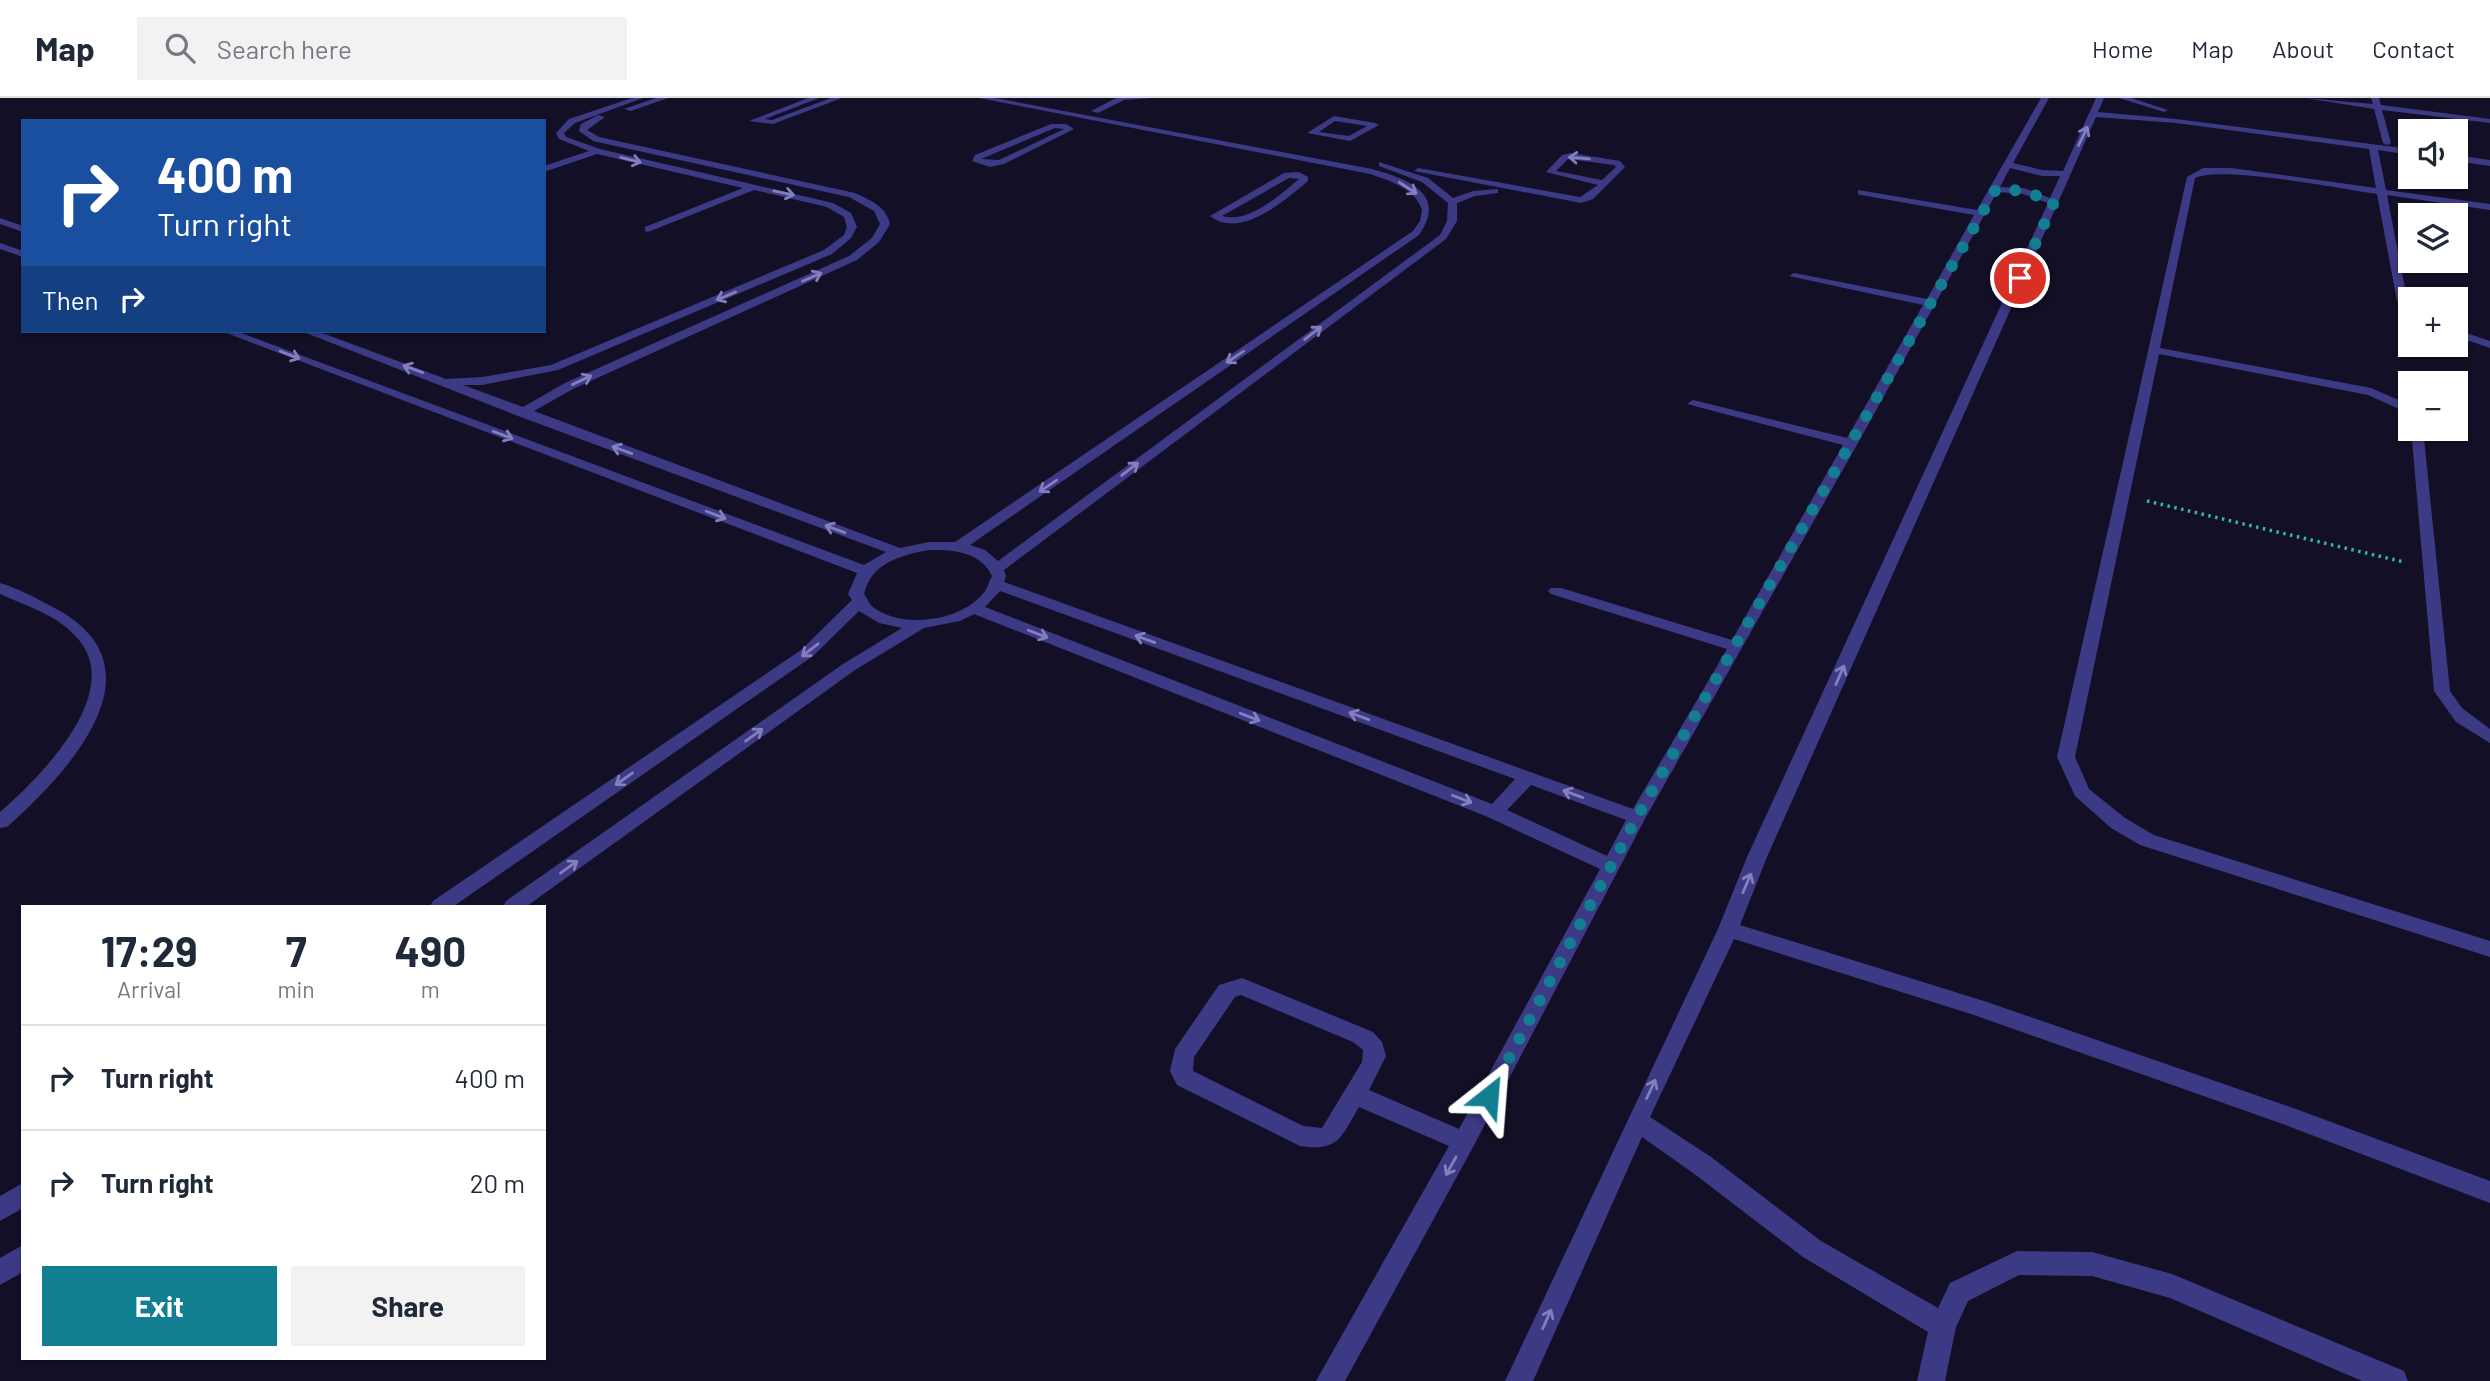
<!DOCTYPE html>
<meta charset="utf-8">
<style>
body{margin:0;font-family:Barlow,sans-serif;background:#f2f2f3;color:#1f2937;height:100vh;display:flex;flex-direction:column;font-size:26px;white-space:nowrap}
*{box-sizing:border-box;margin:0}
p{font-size:23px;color:#747a83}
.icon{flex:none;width:38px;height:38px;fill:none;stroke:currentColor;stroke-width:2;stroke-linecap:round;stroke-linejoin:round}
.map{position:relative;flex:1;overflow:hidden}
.side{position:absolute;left:21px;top:807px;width:525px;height:455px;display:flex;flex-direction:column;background:#fff;border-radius:0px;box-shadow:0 2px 5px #0004}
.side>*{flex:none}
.top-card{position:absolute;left:21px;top:21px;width:525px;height:214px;border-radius:0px;box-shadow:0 2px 5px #0004;background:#1a4fa0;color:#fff;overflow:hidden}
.tools{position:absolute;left:2398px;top:21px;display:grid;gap:14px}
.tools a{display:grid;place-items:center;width:70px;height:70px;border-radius:0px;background:#fff;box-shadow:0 2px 5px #0004;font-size:35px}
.pin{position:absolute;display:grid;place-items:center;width:60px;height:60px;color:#fff;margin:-30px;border:4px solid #fff;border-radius:50%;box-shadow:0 2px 7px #0007}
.me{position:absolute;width:77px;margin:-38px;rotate:28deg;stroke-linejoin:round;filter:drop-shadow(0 0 5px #0008)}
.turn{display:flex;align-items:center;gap:24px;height:147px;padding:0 21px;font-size:32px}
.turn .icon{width:91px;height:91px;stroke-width:2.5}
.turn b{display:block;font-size:49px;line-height:60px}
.then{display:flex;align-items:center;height:66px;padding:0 21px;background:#0003;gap:14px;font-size:26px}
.eta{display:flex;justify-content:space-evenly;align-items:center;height:119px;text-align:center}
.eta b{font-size:42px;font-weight:700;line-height:49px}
.button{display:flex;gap:14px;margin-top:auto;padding:14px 21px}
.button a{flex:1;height:80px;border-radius:0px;background:#117e91;color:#fff;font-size:28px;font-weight:700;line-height:80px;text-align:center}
.button a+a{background:#f2f2f3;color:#1f2937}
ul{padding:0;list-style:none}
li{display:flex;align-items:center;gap:21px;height:105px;padding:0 21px;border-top:2px solid #e0e1e3}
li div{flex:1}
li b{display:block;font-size:26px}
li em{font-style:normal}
header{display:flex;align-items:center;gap:42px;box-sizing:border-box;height:98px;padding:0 35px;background:#fff;border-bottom:2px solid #e0e1e3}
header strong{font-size:33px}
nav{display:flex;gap:38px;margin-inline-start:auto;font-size:24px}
.search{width:490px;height:63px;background:#f2f2f3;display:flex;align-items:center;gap:18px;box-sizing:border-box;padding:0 24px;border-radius:0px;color:#747a83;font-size:26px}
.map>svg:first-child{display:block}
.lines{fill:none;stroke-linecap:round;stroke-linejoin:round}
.path{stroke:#2fb8b0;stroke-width:3.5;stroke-dasharray:2.5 4.5;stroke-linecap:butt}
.minor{fill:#3d3a85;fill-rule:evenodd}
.oneway{stroke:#837fbc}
.route{stroke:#117e91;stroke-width:12;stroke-dasharray:0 21.6}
</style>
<header>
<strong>Map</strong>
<div class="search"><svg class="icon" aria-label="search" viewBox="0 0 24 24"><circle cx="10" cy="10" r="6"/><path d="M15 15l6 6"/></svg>Search here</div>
<nav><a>Home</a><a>Map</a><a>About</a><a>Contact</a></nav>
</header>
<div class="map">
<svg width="2490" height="1283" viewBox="0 0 2490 1283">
<rect width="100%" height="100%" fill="#130f26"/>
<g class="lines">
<path class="path" d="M2147 403 2404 464"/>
<path class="minor" d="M632 0H643L575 25 564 35 566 39 600 51 833 105 851 115 857 129 851 140 832 156 558 272 482 287H463L523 309 565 285 849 158 872 140 880 126 874 113 849 99 593 43 579 33 581 26 598 17 605 19 587 32 599 39 855 95C870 102 886 108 890 126L879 144 857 162 573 291 534 313 900 450 929 444H955L1413 133 1420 123 1422 112C1415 90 1390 83 1370 76L979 0H995L1372 71C1407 81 1448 95 1419 137L970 447 985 452 998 463 1440 137 1447 123 1448 105 1422 84 1379 68V64L1428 80 1453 100 1473 93 1498 91V95L1475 98 1457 105V123L1446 141 1004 472 1006 478 1004 484 1633 711 1727 551 1551 496 1548 493 1551 490H1561L1732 542 1843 347 1687 306 1693 302 1847 340 1923 207 1789 178 1794 175 1927 201 1974 117 1861 97 1858 96V92L1977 112 2041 0H2049L2013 65 2042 72 2063 73 2096 0H2104L2098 14 2176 21 2410 51V57L2378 52 2386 92 2490 106V112L2387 97 2410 216 2397 203 2377 96C2342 91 2222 67 2195 80L2160 250 2371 290 2410 307V316L2368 297 2159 256 2075 659 2089 691 2125 720 2154 737 2490 843V859L2140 747 2111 730 2075 698 2057 659 2187 79 2203 70H2231L2376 90 2369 51 2176 25 2096 19 1767 759 1740 827 1987 904 2296 1011 2490 1083V1105L2280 1025 1974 917 1734 841 1650 1019 1711 1059 1821 1143 1938 1210 1950 1185 2017 1153 2092 1154 2172 1176 2404 1273 2408 1283H2362L2170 1200 2092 1178 2019 1177 1968 1203 1956 1229 1945 1283H1917L1928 1234 1803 1159 1693 1075 1642 1039 1533 1283H1505L1718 831 1747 759 2048 105 2023 96 1997 94 1858 345 1646 719 1472 1051 1345 1283H1316L1449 1048 1359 1009C1341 1039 1339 1054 1300 1048L1177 987 1170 973 1175 951 1219 887 1242 880 1373 934 1382 944 1386 958 1369 992 1459 1031 1600 771 1488 719 974 516 960 523 924 530 855 572 527 808H503L506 803 843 566 902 530 879 525 859 513 813 558 454 808H430L433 803 801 552 852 502 848 496 857 475 221 233H236L864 467 886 454 518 318 301 233H317L446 281 482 279 551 267 824 152 844 137 847 129 844 119 827 109 754 92 648 134 645 133V129L743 90 597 56 544 74V68L589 53 559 41 556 35 569 21ZM2010 70 2042 78H2060L2050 100 2024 90 2000 89ZM929 452C954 452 980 453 992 478 989 483 988 489 985 493 964 523 902 532 873 509 869 506 867 500 864 496 871 465 901 457 929 452ZM1000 493 1515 681 1492 706 985 509ZM1531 687 1626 722 1607 758 1507 712ZM1241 897 1353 944 1363 952 1362 964 1322 1030 1303 1028 1193 973 1194 959 1235 899Z
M656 0H668L631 13 624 11Z
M808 0H819L765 21 772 22 831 0H842L773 26 749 23Z
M1116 0H1152L1124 2 1098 15 1091 13Z
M2119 0H2131L2168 12 2164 14Z
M2305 0 2373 6 2371 0H2379L2381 7 2490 21V25L2382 12 2391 45 2387 47 2383 45 2374 11Z
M1334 18 1375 25 1379 27 1350 43 1307 35ZM1335 23 1367 28 1349 38 1319 34Z
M1051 26H1066L1074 31 1004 66 990 69 972 63 975 57ZM1055 30 1064 31 999 62 981 61Z
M1571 55 1620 63 1625 69 1593 101 1581 105 1414 73 1418 70 1580 99 1598 87 1546 74 1562 57ZM1568 61 1614 67 1616 69 1602 82 1556 73Z
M2455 57 2490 62V68L2455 63Z
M1299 74 1308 79V83C1285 102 1241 142 1210 118L1284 75ZM1289 80 1299 81C1280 97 1248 126 1222 118Z
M0 120 23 128V134L0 126Z
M0 145 23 153V159L0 151Z
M2455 231 2490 243V250L2455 238Z
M2411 331H2423L2450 593 2462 610 2490 631V645L2456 624 2434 593Z
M0 485C17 490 34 499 49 507 169 566 72 671 7 729L0 730V714C38 681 124 597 79 542 60 518 27 508 0 496Z
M23 1085V1110L0 1123V1098Z
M23 1147V1174L0 1187V1160Z"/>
</g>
<defs><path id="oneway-shaft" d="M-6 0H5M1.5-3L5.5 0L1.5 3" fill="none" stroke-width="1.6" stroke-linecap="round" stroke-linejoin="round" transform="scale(1.75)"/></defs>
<g class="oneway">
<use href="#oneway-shaft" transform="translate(2083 38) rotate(-65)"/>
<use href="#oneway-shaft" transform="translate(1579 60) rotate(-175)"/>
<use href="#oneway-shaft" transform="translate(631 62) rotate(14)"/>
<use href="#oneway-shaft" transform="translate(1408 90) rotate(33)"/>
<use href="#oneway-shaft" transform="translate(784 95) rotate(12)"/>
<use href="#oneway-shaft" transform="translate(812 179) rotate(-24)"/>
<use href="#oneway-shaft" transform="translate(726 198) rotate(157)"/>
<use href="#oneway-shaft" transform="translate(1313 235) rotate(-37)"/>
<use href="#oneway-shaft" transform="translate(290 257) rotate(21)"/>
<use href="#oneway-shaft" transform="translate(1235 259) rotate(146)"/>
<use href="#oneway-shaft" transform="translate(413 271) rotate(-160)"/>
<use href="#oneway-shaft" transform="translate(582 282) rotate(-25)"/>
<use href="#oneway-shaft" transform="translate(503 337) rotate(21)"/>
<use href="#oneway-shaft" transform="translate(622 352) rotate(-160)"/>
<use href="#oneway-shaft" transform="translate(1130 371) rotate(-37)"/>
<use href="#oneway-shaft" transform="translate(1048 388) rotate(146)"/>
<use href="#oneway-shaft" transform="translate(716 417) rotate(21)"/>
<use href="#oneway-shaft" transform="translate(835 431) rotate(-160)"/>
<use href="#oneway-shaft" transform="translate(1038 536) rotate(21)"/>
<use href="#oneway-shaft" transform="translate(1145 541) rotate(-160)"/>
<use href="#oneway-shaft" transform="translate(810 552) rotate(143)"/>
<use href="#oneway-shaft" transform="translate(1840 577) rotate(-66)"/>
<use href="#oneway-shaft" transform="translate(1359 618) rotate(-160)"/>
<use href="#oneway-shaft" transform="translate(1250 619) rotate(21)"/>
<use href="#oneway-shaft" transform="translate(754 637) rotate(-36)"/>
<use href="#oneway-shaft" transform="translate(624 681) rotate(145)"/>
<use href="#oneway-shaft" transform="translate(1573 696) rotate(-160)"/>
<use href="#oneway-shaft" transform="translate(1462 701) rotate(21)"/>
<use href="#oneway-shaft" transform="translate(569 769) rotate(-36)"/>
<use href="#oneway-shaft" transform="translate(1747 785) rotate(-67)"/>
<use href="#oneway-shaft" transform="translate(1651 991) rotate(-65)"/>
<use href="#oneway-shaft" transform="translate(1451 1068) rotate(119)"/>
<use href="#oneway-shaft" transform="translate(1547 1221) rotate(-66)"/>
</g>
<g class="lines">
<path class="route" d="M1489 998 1637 719 1996 91 2024 93 2054 104 2020 180"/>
</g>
</svg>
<div class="tools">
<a><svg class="icon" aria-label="sound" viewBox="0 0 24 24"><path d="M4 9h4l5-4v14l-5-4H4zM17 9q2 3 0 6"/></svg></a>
<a><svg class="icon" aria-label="layers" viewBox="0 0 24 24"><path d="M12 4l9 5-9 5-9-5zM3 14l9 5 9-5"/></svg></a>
<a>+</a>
<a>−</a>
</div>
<div class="pin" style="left:2020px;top:180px;background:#d93025"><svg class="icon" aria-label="arrive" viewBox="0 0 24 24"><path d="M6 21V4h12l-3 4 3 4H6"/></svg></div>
<svg class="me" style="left:1489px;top:998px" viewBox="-20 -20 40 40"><path d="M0-17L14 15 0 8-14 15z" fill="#117e91" stroke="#fff" stroke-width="4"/></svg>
<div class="top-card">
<div class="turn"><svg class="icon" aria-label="right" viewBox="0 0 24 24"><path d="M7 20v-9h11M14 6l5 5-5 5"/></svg><div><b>400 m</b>Turn right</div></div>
<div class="then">Then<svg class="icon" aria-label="right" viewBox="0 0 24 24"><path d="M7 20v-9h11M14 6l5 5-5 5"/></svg></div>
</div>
<section class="side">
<div class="eta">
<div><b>17:29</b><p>Arrival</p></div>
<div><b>7</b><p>min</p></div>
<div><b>490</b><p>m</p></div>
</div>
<ul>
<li><svg class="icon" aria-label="right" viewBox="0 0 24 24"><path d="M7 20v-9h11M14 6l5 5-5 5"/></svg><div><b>Turn right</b></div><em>400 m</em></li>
<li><svg class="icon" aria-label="right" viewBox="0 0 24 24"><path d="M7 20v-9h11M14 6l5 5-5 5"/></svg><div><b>Turn right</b></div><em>20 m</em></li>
</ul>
<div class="button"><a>Exit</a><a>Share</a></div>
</section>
</div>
